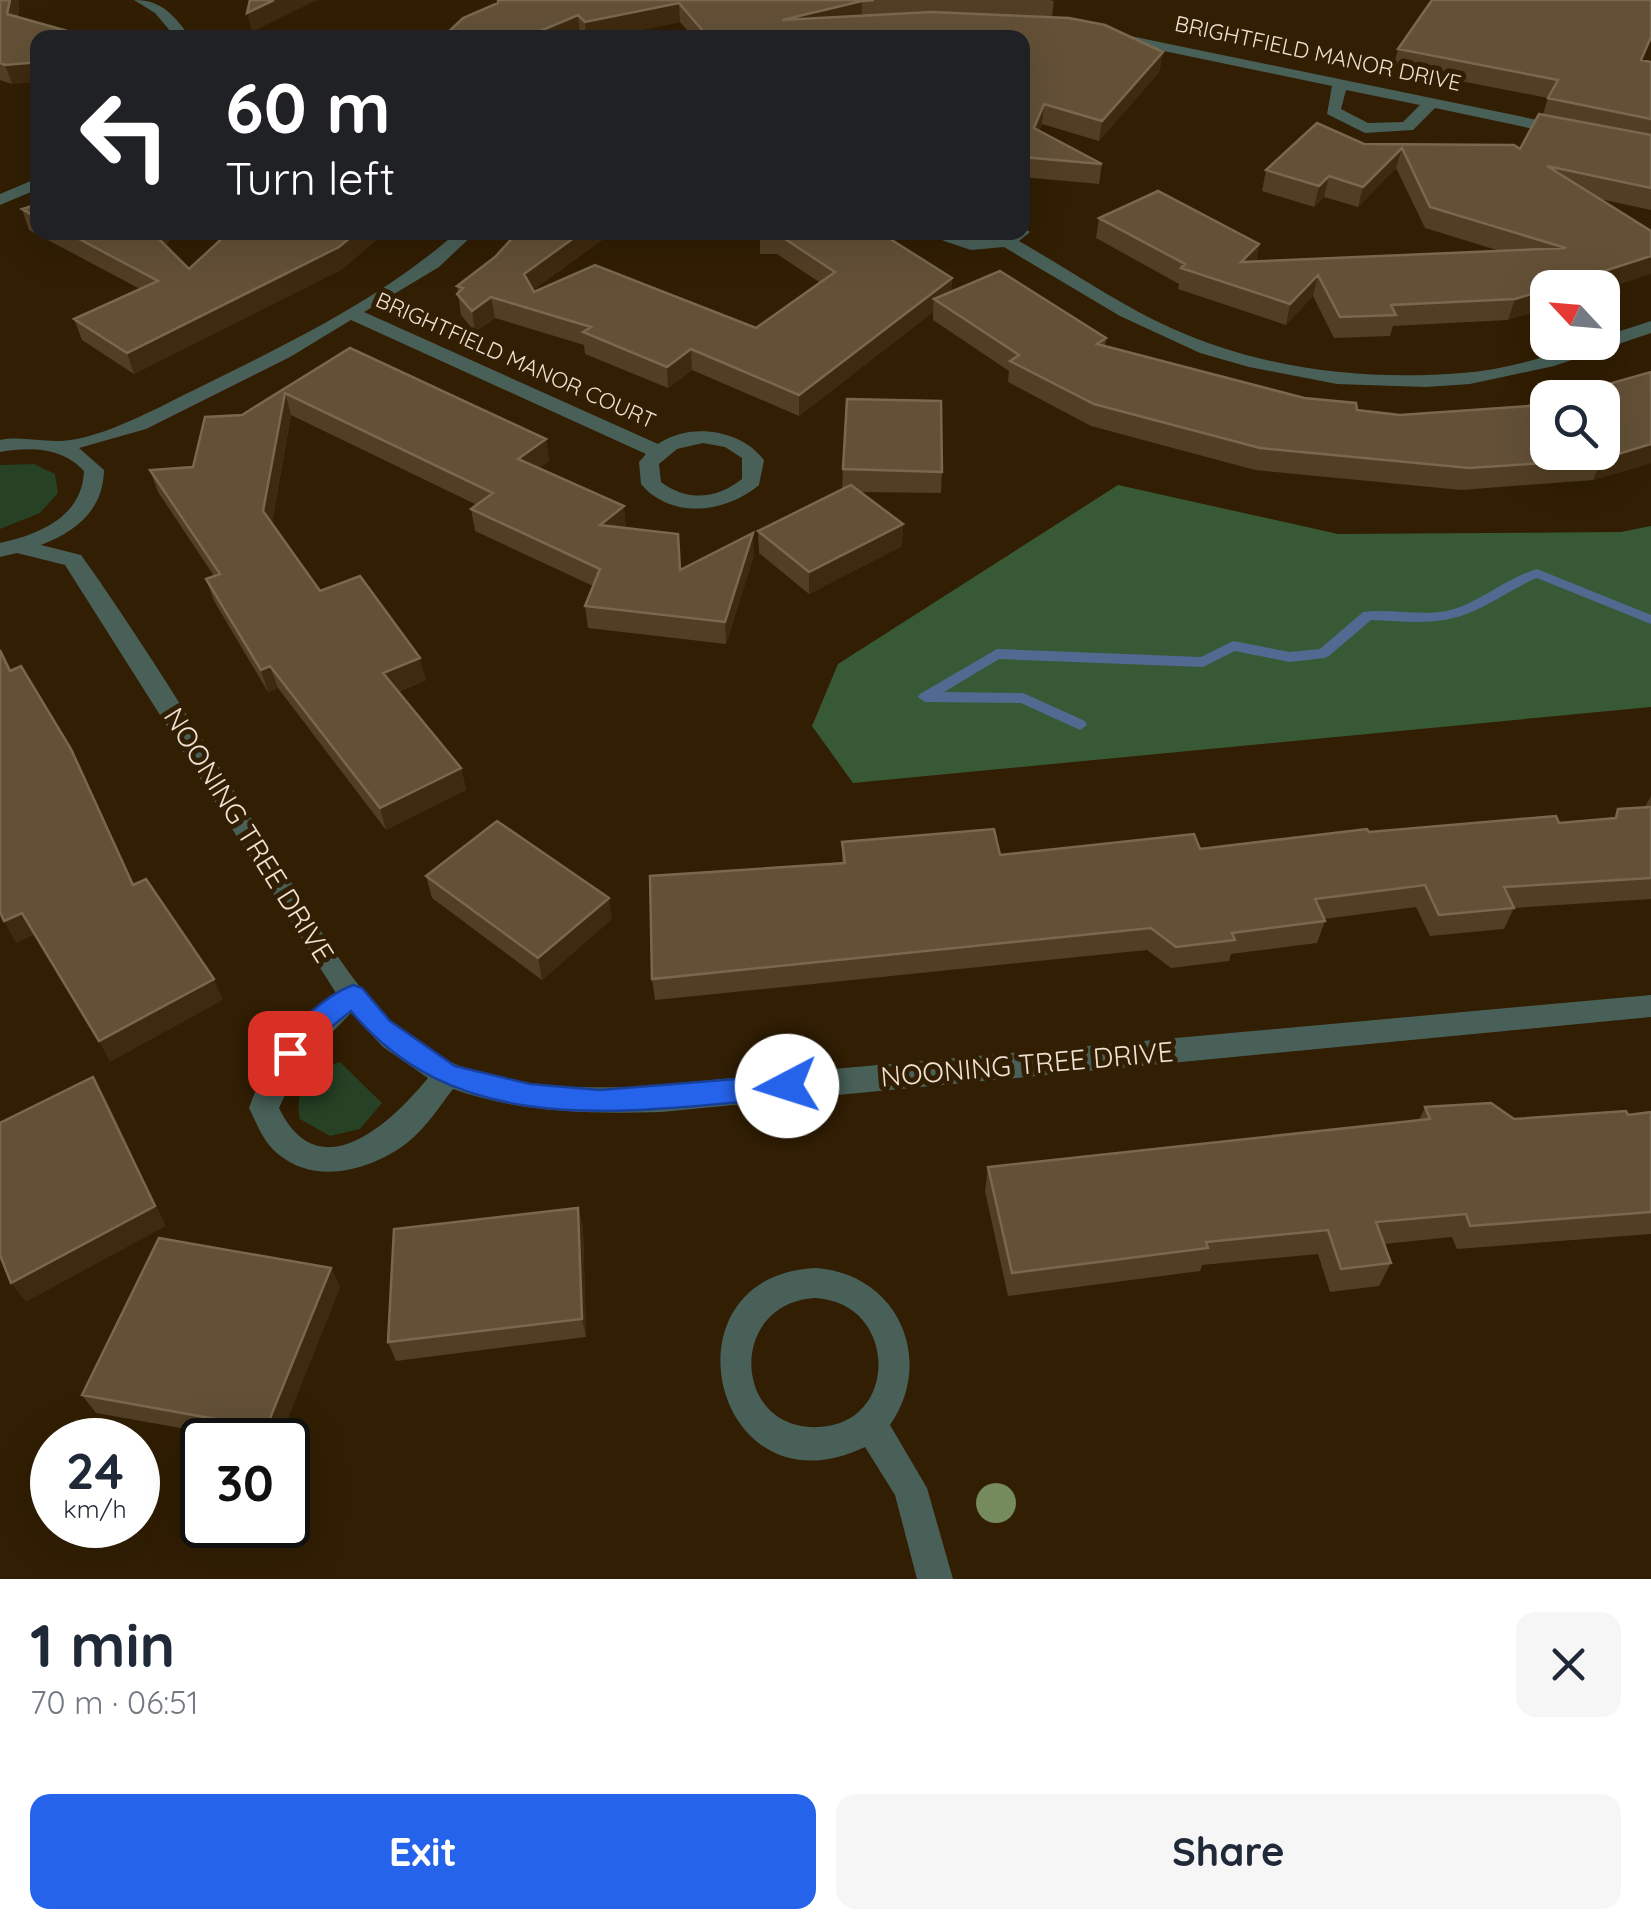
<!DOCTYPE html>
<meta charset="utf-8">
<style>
body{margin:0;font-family:Quicksand,sans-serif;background:#f6f6f7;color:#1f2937;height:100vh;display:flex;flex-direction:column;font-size:38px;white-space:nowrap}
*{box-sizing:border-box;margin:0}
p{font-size:32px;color:#747a83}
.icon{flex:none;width:55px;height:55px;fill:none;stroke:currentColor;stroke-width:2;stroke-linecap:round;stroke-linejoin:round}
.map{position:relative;height:1579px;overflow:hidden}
.drawer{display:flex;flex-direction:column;background:#fff;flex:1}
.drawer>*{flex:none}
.top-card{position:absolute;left:30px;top:30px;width:1000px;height:210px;border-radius:20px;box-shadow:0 10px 40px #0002;background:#202124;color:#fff;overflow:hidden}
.needle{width:65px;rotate:296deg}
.controls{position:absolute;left:1530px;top:270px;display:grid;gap:20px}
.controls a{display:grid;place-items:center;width:90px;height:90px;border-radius:20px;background:#fff;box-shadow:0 10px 40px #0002;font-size:50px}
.speed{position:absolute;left:30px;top:1418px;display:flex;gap:20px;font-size:50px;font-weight:700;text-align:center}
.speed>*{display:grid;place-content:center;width:130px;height:130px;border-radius:50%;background:#fff;box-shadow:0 10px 40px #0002;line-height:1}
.speed small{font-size:25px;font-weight:400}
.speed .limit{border:5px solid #111;border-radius:15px;background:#fff;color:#111}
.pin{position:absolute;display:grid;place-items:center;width:85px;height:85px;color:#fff;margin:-42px;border-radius:20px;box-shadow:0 5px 15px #0006}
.me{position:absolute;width:110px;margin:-55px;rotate:265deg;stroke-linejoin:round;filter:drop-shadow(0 0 8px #0008)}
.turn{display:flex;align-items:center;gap:35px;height:210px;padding:0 30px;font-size:45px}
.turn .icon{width:130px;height:130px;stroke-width:2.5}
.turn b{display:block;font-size:70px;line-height:85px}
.round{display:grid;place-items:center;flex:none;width:105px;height:105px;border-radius:20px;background:#f6f6f7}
.overview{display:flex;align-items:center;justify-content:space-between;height:170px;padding:0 30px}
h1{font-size:60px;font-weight:800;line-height:75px}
.action{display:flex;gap:20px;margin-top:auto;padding:20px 30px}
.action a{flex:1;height:115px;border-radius:20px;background:#2563eb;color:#fff;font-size:40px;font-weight:800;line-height:115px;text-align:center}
.action a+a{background:#f6f6f7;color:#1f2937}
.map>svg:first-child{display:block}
.green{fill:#264124}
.forest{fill:#385936}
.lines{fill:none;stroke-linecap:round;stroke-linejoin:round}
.stream{fill:#526a91;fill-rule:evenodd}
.minor{fill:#486058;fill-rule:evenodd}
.tree{fill:#758a5d}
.wall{fill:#523e24}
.shaded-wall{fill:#3e2a0f}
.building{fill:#635037;stroke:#79674f;stroke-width:2.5}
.route{fill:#2563eb;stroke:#184099;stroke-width:2.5}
.labels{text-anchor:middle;stroke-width:10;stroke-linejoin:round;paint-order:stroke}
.far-street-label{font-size:22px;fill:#efe2d3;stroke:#311e03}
.street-label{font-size:28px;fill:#efe2d3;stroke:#311e03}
</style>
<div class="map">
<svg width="1651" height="1579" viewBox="0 0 1651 1579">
<rect width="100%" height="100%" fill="#311e03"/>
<path class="green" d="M34 464 55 474 58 493 40 513 0 529V465Z
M340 1062 382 1103 360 1129 330 1136 300 1119C293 1089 312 1070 340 1062Z"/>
<path class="forest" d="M1118 485 1338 534 1621 532 1651 526V707L853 783 812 726 838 664Z"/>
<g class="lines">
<path class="stream" d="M1537 569 1651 615V624L1537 578C1512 588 1491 605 1466 614 1436 626 1403 621 1371 620L1329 656 1324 658 1290 662 1235 651 1203 667 999 659 944 692 1023 693 1085 721 1087 725 1080 730 1021 703 925 702 918 697 920 694 997 649 1201 657 1233 641 1290 652 1320 649 1363 612C1392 608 1422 617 1451 610 1481 602 1506 578 1537 569Z"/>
<path class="minor" d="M134 0C163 0 174 16 191 38H176L155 13Z
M1111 32 1567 126 1575 131 1567 136 1435 108 1413 130 1365 133 1327 114 1332 86 1106 39V33ZM1346 90 1420 105 1403 122 1368 123 1341 109Z
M38 178V189L0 205V194Z
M1022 227 1030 232 1019 241C1070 270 1118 304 1171 328 1262 369 1363 381 1462 373 1489 371 1517 365 1544 357 1564 351 1582 342 1602 342V337L1651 321V333L1554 366 1470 384 1426 387 1337 384 1249 367 1200 353 1120 316 1004 247 971 250 944 241 933 232H954L981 240 1022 232Z
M457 232H476L439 267 364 312 658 444C689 422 741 429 764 460L759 485C726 513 671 520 641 484L639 462 646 454 351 320 290 357 146 429 79 448 104 470C103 510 77 531 41 545L81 555C149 650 208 750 270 848 315 918 360 1012 435 1054 495 1088 567 1088 635 1087L1651 995V1017L661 1112C590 1114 521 1113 453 1089 439 1107 426 1128 407 1143 371 1170 316 1186 278 1154 263 1142 257 1124 249 1108 266 1059 296 1026 336 993L65 565 17 553 0 557V543C40 534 82 517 84 471 61 447 31 447 0 452V440C21 436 40 442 61 441 102 439 159 407 196 389 285 345 382 299 457 232ZM703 443 725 447 742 458V479C717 499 687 502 661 482L659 464 677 449ZM351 1013 383 1047 428 1078C391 1123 319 1191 279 1108L298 1067Z
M815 1268C897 1273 936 1359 890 1425L927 1488 953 1579H917L895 1495 865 1447C713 1520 657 1276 815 1268ZM815 1298C898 1302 900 1424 819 1427 732 1432 727 1303 815 1298Z"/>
</g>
<circle class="tree" cx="996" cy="1503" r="20"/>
<path class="wall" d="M0 0H18L19 5 12 84 0 80Z
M498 0H1050L1054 1 1052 17 1160 71 1099 141 1042 124 1039 131 1102 164 1099 184 1022 177V38H694L680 22 603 38H584L580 33 498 3Z
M1398 49 1642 60 1651 62V210L1600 199 1508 320 1393 326 1390 336 1334 338 1313 296 1286 325 1178 289 1179 284 1096 238 1099 218 1259 244 1256 261 1500 251 1425 228 1396 168 1358 207 1324 197 1314 207 1262 191 1266 170 1364 144 1520 149 1543 114 1548 98 1393 68Z
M38 204V232H177L165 246 189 269 344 268 134 374 82 340 74 319 140 289 29 230 22 209Z
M613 232 533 290 534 292 756 328 819 282 777 254H760V232H879L952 278 951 292 1106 338 1105 346 1357 410 1400 415 1528 406 1651 372V463L1593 480 1461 490 1255 470 1091 426 1008 382 1009 371 933 320V312L799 416 692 370 668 388 585 354 584 345 495 318 475 332 461 315 457 286 495 257Z
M350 348 546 439 549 461 539 468 626 528 681 570 754 555 726 644 588 628 585 606 593 586 475 531 471 509 477 505 291 415 272 523 320 591 426 680 398 692 461 768 466 790 386 830 278 688 268 692 214 601 206 579 214 576 158 492 150 470 193 467 242 415Z
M843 469 942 472 941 493 860 492 903 524 902 546 809 594 759 553 758 531 842 489Z
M1651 796V899L1514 908 1504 929 1430 936 1416 907 1324 919 1325 921 1317 943 1231 954 1229 961 1171 968 1147 950 655 1000 652 979 842 863V842L1000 855 1200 849 1369 832 1559 823 1614 818 1618 809 1645 807Z
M426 876 612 919 542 980 432 898Z
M1425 1107 1514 1119 1628 1115 1651 1112V1234L1457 1249 1452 1237 1384 1244 1391 1263 1379 1286 1330 1292 1318 1254 1202 1265 1200 1271 1008 1296 985 1191 988 1167 1419 1120Z
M578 1208 583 1228 586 1337 396 1361 388 1342Z
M331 1268 340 1287 279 1440H248L96 1413 82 1395Z"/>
<path class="shaded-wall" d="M10 0H18L19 5 14 33 7 14Z
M274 0H317L252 32 247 13Z
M862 1V19L782 20Z
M679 3 680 22 603 38H586L585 22Z
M578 15 580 33 571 38H530L533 34Z
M1163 52 1160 71 1099 141 1102 121Z
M38 62V82L12 84 5 65Z
M1044 104 1042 124 1032 148 1034 128Z
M1402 148 1396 168 1358 207 1363 187Z
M1329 176 1324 197 1314 207 1319 186Z
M177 232 158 254 151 233Z
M357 232H386L344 268 134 374 127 353Z
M582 232H613L527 295 524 274Z
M1259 244 1255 264 1241 262Z
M1651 256V274L1602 290V288H1552Z
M1318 275 1313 296 1286 325 1290 304Z
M952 278 950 299H934L933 312 799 416V395Z
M1548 289V308L1508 320 1515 299Z
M491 297 495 318 475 332 472 311Z
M691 349 692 370 668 388 667 367Z
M285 393 291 415 270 533 263 511Z
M546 439 549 461 522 481 518 459Z
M1651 444V463L1593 480 1602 459Z
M624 506 626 528 600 525Z
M903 524 902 546 809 594V572Z
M753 533 754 555 726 644 725 622Z
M420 658 426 680 389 695 383 673Z
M270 666 278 688 268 692 261 670Z
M461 768 466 790 386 830 380 808Z
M609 898 612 919 542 980 538 958Z
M22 913 34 935 16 943 4 921Z
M214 979 223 1000 110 1062 99 1041Z
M93 1077 105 1097 166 1226 26 1302 11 1283Z
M578 1208 583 1228 586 1337 582 1319Z
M331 1268 340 1287 279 1440H273L266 1428Z"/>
<path class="building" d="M0 0H10L7 14 92 38H38V62L5 65 0 63Z
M250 0H274L247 13Z
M498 0H874L862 1 782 20 931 12 1069 18 1105 25 1163 52 1102 121 1044 104 1034 128 1102 164 1022 157V38H709L679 3 585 22 578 15 533 34 530 38H442L463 18 498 3Z
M1432 0H1651V37L1641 60 1651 62V119L1548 98 1558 80 1398 49Z
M1539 114 1651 135V188L1547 166 1651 231V256L1552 288H1548V289L1515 299 1391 305 1396 315 1340 317 1318 275 1290 304 1181 268 1185 264 1099 218 1158 191 1259 244 1241 262 1566 248 1430 207 1402 148 1363 187 1329 176 1319 186 1266 170 1317 123 1364 144 1514 145 1520 149Z
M38 204V218L22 209Z
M66 232H152L189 269 229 232H357L339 247 127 353 74 319 158 281Z
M518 232H582L524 274 534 292 595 265 756 328 835 272 776 233 760 232H879L952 278 799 395 691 349 667 367 583 332 591 327 491 297 472 311 457 294 463 288 457 286 495 257Z
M1000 271 1106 338 1097 344 1304 398 1356 403 1357 410 1400 415 1528 406 1548 401V452H1602V398H1559L1651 372V444L1602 459 1469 468 1260 448 1094 404 1010 361 1019 355 934 299Z
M350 348 546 439 518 459 624 506 600 525 678 534 680 570 753 533 725 622 585 606 600 569 471 509 493 493 285 393 263 511 320 591 360 576 420 658 383 673 461 768 380 808 270 666 261 670 206 579 220 574 150 470 193 467 205 417 242 415Z
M847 399 941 401 942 472 843 469Z
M851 485 903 524 809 572 758 531Z
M0 650 10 671 21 666 71 749 133 885 146 879 214 979 99 1041 22 913 4 921 0 912Z
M1651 807V878L1504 887 1514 908 1439 915 1425 885 1315 899 1325 921 1232 933 1235 940 1176 947 1151 928 652 979 650 876 845 863 842 842 994 829 1000 855 1194 834 1200 849 1367 829 1369 832 1556 816 1559 823 1616 818 1618 809Z
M497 821 609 898 538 958 426 876Z
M93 1077 155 1206 11 1283 0 1255V1123Z
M1491 1103 1514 1119 1626 1111 1628 1115 1651 1112V1212L1470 1226 1466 1214 1376 1222 1391 1263 1341 1269 1328 1230 1206 1242 1208 1248 1012 1273 988 1167 1430 1119 1425 1107Z
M578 1208 582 1319 388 1342 394 1229Z
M159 1238 331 1268 266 1428 82 1395Z"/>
<path class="route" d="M353 985 362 988 390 1021 455 1066 530 1084 600 1090 787 1075 796 1079 800 1086 796 1094 787 1098C635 1110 461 1144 351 1011L320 1036 300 1061H281L277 1053C290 1027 326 995 353 985Z"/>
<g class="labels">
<g class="far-street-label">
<text transform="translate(1318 53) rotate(12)" y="8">BRIGHTFIELD MANOR DRIVE</text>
<text transform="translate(516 360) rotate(24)" y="8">BRIGHTFIELD MANOR COURT</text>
</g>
<g class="street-label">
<text transform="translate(249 835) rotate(58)" y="10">NOONING TREE DRIVE</text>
<text transform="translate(1027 1064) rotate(-5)" y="10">NOONING TREE DRIVE</text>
</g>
</g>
</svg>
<div class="controls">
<a><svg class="needle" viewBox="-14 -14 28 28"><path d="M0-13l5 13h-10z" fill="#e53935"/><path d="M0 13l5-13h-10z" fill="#747a83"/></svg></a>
<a><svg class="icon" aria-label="search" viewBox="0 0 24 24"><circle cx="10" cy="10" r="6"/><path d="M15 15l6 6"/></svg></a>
</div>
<div class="speed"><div>24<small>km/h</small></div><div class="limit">30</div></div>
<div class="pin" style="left:290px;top:1053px;background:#d93025"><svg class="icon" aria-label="arrive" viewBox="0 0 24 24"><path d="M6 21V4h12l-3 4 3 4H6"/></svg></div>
<svg class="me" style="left:787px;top:1086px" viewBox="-20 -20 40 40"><circle r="19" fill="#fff"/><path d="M0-13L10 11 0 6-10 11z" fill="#2563eb"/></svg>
<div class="top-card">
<div class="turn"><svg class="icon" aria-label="left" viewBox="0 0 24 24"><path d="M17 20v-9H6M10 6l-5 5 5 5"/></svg><div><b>60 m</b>Turn left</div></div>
</div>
</div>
<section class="drawer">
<div class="overview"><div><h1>1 min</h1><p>70 m · 06:51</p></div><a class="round"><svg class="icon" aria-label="close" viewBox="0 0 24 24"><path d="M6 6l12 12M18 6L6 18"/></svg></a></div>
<div class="action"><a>Exit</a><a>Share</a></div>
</section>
